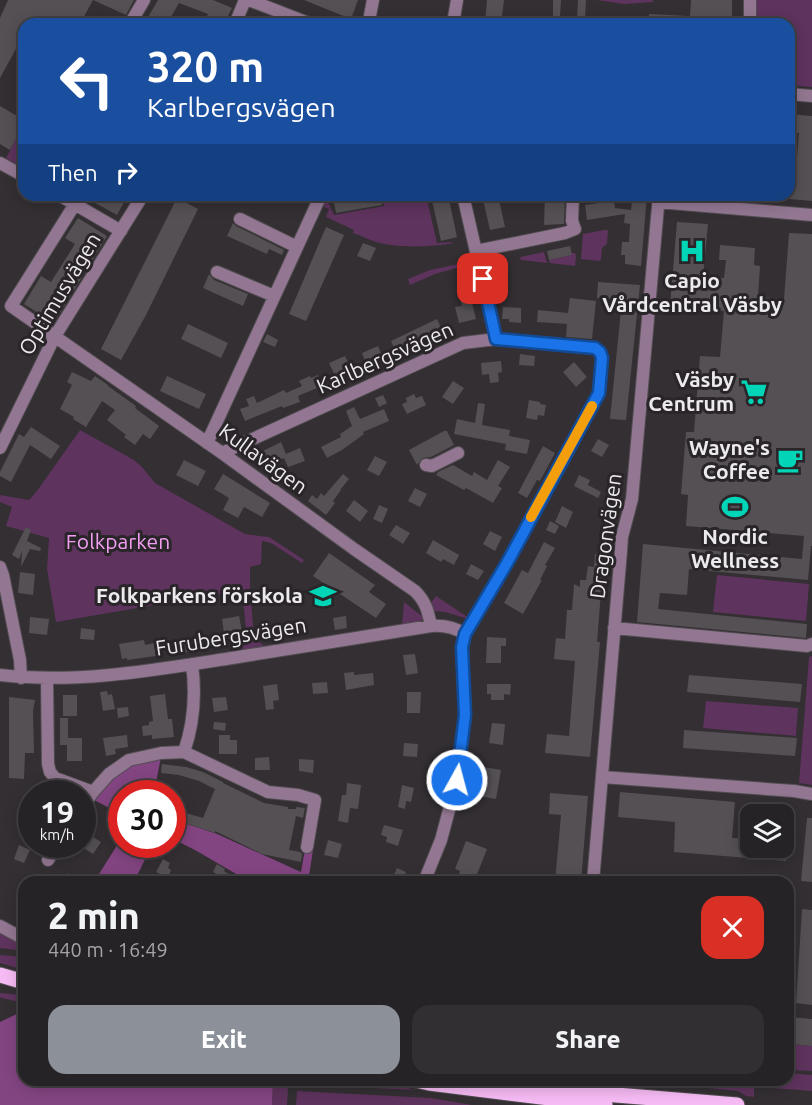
<!DOCTYPE html>
<meta charset="utf-8">
<style>
body{margin:0;font-family:Ubuntu,sans-serif;background:#322f32;color:#f1f3f6;height:100vh;display:flex;flex-direction:column;font-size:22px;white-space:nowrap}
*{box-sizing:border-box;margin:0}
p{font-size:20px;color:#a4a4a7}
.icon{flex:none;width:33px;height:33px;fill:none;stroke:currentColor;stroke-width:2;stroke-linecap:round;stroke-linejoin:round}
.map{position:relative;flex:1;overflow:hidden}
.drawer{position:absolute;left:18px;top:876px;width:776px;height:210px;display:flex;flex-direction:column;background:#262326;border-radius:18px;box-shadow:0 3px 15px #0003,0 0 0 2px #424043}
.drawer>*{flex:none}
.top-card{position:absolute;left:18px;top:18px;width:777px;height:183px;border-radius:18px;box-shadow:0 3px 15px #0003,0 0 0 2px #424043;background:#1a4fa0;color:#fff;overflow:hidden}
.tools{position:absolute;left:740px;top:804px;display:grid;gap:12px}
.tools a{display:grid;place-items:center;width:54px;height:54px;border-radius:12px;background:#262326;box-shadow:0 3px 15px #0003,0 0 0 2px #424043;font-size:30px}
.speed{position:absolute;left:18px;top:780px;display:flex;gap:12px;font-size:30px;font-weight:700;text-align:center}
.speed>*{display:grid;place-content:center;width:78px;height:78px;border-radius:50%;background:#262326;box-shadow:0 3px 15px #0003,0 0 0 2px #424043;line-height:1}
.speed small{font-size:15px;font-weight:400}
.speed .limit{border:9px solid #d22;background:#fff;color:#111}
.pin{position:absolute;display:grid;place-items:center;width:51px;height:51px;color:#fff;margin:-26px;border-radius:12px;box-shadow:0 3px 9px #0006}
.me{position:absolute;width:66px;margin:-33px;rotate:7deg;stroke-linejoin:round;filter:drop-shadow(0 0 4px #0008)}
.turn{display:flex;align-items:center;gap:21px;height:126px;padding:0 30px;font-size:27px}
.turn .icon{width:78px;height:78px;stroke-width:2.5}
.turn b{display:block;font-size:42px;line-height:51px}
.then{display:flex;align-items:center;height:57px;padding:0 30px;background:#0003;gap:12px;font-size:22px}
.round{display:grid;place-items:center;flex:none;width:63px;height:63px;border-radius:18px;background:#322f32}
.headline{display:flex;align-items:center;justify-content:space-between;height:102px;padding:0 30px}
h1{font-size:36px;font-weight:800;line-height:45px}
.action{display:flex;gap:12px;margin-top:auto;padding:12px 30px}
.action a{flex:1;height:69px;border-radius:18px;background:#8c9099;color:#fff;font-size:24px;font-weight:800;line-height:69px;text-align:center}
.action a+a{background:#322f32;color:#f1f3f6}
.map>svg:first-child{display:block}
.green{fill:#5e335d}
.forest{fill:#834582}
.building{fill:#545054}
.lines{fill:none;stroke-linecap:round;stroke-linejoin:round}
.minor-casing{stroke:#514d51;stroke-width:14}
.major-casing{stroke:#514d51;stroke-width:17}
.minor{stroke:#937792;stroke-width:12}
.major{stroke:#f6bbf4;stroke-width:15}
.route-casing{stroke:#114b97;stroke-width:15}
.route{stroke:#1a73e8;stroke-width:10}
.slow{stroke:#f59e0b;stroke-width:10}
.labels{text-anchor:middle;stroke-width:6;stroke-linejoin:round;paint-order:stroke}
.poi-label{font-size:21px;font-weight:bold;fill:#edeaed;stroke:#292529;text-anchor:end}
.street-label{font-size:21px;fill:#edeaed;stroke:#292529}
.park-label{font-size:21px;fill:#f49ef2;stroke:#292529}
</style>
<div class="map">
<svg width="812" height="1105" viewBox="0 0 812 1105">
<rect width="100%" height="100%" fill="#332f33"/>
<path class="green" d="M597 0H653V2L624 4Z
M757 0H812V87L789 85V24H757Z
M24 125V168L6 158Z
M402 195H426L437 243 452 242 453 243C436 247 398 248 380 243 371 241 362 236 353 233L354 230 326 217 329 209 322 206 326 198 334 215 384 206 382 198Z
M604 230H608L607 244 602 248 601 259 600 261 581 259 583 234Z
M544 252 547 263 521 260 520 257Z
M571 253H575L576 256 575 266 550 263 549 260 571 255Z
M473 261 474 263 435 274 410 285 408 279 430 270Z
M80 430 134 460 142 467 155 483 245 534 269 537 304 560 302 563 271 543 262 541 261 564 250 567V590L254 637 264 646 241 651 247 639 242 590 56 622 47 569 49 538 6 526 12 507 0 502V495L29 500 37 491Z
M717 575 809 584 806 621 713 612Z
M436 596 472 620 445 612 434 611 431 603Z
M404 602 423 617 421 622 402 625Z
M812 656V785L799 783 809 657Z
M706 701 798 708 796 736 703 728Z
M0 930 24 943V951L0 948Z
M0 955 24 957V970L0 963Z
M0 993C8 994 16 994 24 996V1003L2 998 0 997Z
M788 1044 812 1046V1071L790 1070 788 1063Z
M788 1073 812 1075V1091L772 1088V1080H788Z
M273 1080H279L288 1089 287 1105H272Z
M290 1080H371L416 1090 294 1084Z
M659 1080 753 1081 754 1083V1097L746 1096 738 1091 649 1082Z
M297 1091 431 1098 472 1105H296Z"/>
<path class="forest" d="M161 757 154 793 122 794 121 814 94 800 110 778 131 764Z
M172 819 217 834 301 872 305 849 313 850 309 876 320 882H250L195 850 173 839Z
M121 839 122 844 152 845 134 882H94Z
M21 1012 24 1013V1080H273L272 1105H0V1022Z"/>
<path class="building" d="M8 0H93L80 24H24V49L17 47 0 78V18Z
M93 0H134L126 15Z
M158 0H213L232 8 224 24H203L208 14 179 3 167 24H144Z
M304 0H358L351 19Z
M487 0H504L501 24H485Z
M553 0H561L560 17H553Z
M578 0H586L585 19 577 18Z
M691 0H732V24L649 22V14L690 16Z
M256 16 275 24H252Z
M24 102V125L10 150 0 144V106L17 116Z
M789 114 812 116V201L789 199V180L795 181 799 133 789 132Z
M81 195H128L117 215Z
M345 195H380L382 205 336 213 333 197Z
M437 195H448L457 237 441 241 431 196Z
M482 195H498L505 227 490 230Z
M545 195H565L564 224 544 225Z
M633 195H647L641 266 625 264V255H621L622 242H629L630 224 624 223 625 214 587 220 585 205 614 201 615 208 631 210Z
M177 198 198 209 146 315 121 360 101 349Z
M78 218 107 236 54 323 24 304 41 276 51 282 75 244 65 238Z
M677 222 708 224 703 277 724 278 726 260H719L720 245 755 248 754 265 760 266 758 297 784 299 789 233 812 234V546H811L808 580 689 569 687 595 660 593 658 609 807 624 806 638 637 622 643 544 802 559 804 536 686 526 688 495 681 494 686 432H694L700 356 720 357 724 311 670 306Z
M233 223 236 226 284 250 282 255 269 249 267 254 227 236Z
M326 227 344 235 306 321 289 314Z
M363 243 376 248 370 261 357 256Z
M570 246 572 255 549 260 547 251Z
M209 274 214 280 248 294 243 306 203 288Z
M598 282 640 285 626 420 610 419 622 300 597 298Z
M469 291 476 319 459 323 455 307 462 306 459 294Z
M570 298 596 301 592 339 566 337 567 324 537 322 538 310 568 313Z
M503 307 521 308V323L509 322V319H502Z
M437 319 442 330 413 343 414 345 396 353 391 341Z
M188 324 228 343 221 358 181 339Z
M267 334 278 340 275 347 263 342Z
M378 346 385 364 374 368 372 363 367 366 362 353Z
M520 354 535 356 534 366 519 365Z
M345 356 353 373 337 380 329 363Z
M501 361 502 372 498 373 499 382 490 383 489 374 482 375 481 363Z
M574 362 587 377 576 387 563 372Z
M72 372 91 381 95 376 108 385V386L136 406 135 408 159 426 150 439 143 434 135 445 124 437 126 435 107 420 115 410 102 401 86 427 73 419 74 417 60 409 72 385 67 382Z
M318 375 322 386 298 396 300 402 283 408 282 406 245 421 240 409 249 406 246 399 254 396 257 403 284 390 286 393 302 386 299 381 310 376 311 378Z
M167 376 206 394 199 409 160 391Z
M453 381 464 388 453 404 442 397Z
M414 394 416 398 422 396 426 405 407 414 402 404 407 402 406 398Z
M383 395 387 403 379 407 375 398Z
M529 400 540 402V404L546 405 544 416 538 415 537 420 526 418Z
M478 403 485 404 482 425 510 430 509 436 530 440 527 454 505 450 506 444 454 434 457 419 475 423Z
M354 407 360 419 384 409 389 421 363 432 364 434 342 450 327 458 321 447 341 437 340 434 352 426 346 411Z
M31 427 60 446 51 459 30 445 11 482 0 476V472L19 434 24 437Z
M444 431H447L454 445 431 457 423 458 417 465 409 450Z
M598 439 609 445 602 457 591 451Z
M281 442 286 454 300 448 305 461 288 467 284 458 261 468 255 455Z
M543 446 555 453 540 481 537 480 527 498 518 493Z
M375 456 387 462 379 476 367 470Z
M184 460 206 471 198 486 176 475Z
M498 460 510 467 498 486 502 488 493 503 466 488 464 490 436 475 438 472 453 465 472 476 474 472 487 480Z
M223 474 270 503 262 517 244 507 238 518 223 510 229 498 214 489Z
M343 474 349 479 340 490H341L333 501 335 503 326 515 308 501 312 495 317 499 321 493 324 496Z
M579 475 590 480 588 485 601 492 598 498 574 486Z
M415 488 427 494 420 507 408 501Z
M354 500 368 511 360 522 346 511Z
M379 505 388 509 382 523 373 519Z
M562 506 573 512 566 528 555 522Z
M550 521 559 526 555 534 546 530Z
M396 525 410 533 403 544 389 535Z
M26 527 31 530 27 541 41 548 40 551 30 549 21 567 22 551 19 559 12 555Z
M490 531 502 537 495 551 483 544Z
M433 540 459 555 454 565 443 559 441 562 426 553Z
M544 542 555 548 545 565 547 566 540 580H542L523 614 504 603 522 570 528 573Z
M329 553 375 585 369 592 386 604 376 618 313 576Z
M595 554 604 555 597 642H600L590 757 545 753 547 734 569 736 575 661 554 659 556 638 565 639 567 610H572L574 584 580 587V580H586L588 566 594 567Z
M471 564 484 571 478 580 466 574Z
M20 572 35 574 33 595 18 593Z
M239 616 242 631 224 633 222 619Z
M346 616 347 628 335 630 333 618Z
M30 617 49 619 47 635 29 633Z
M81 628 95 630 94 640 80 639Z
M200 637 201 651 180 653 179 638Z
M487 637 506 638V646H501V663H486Z
M144 640 145 645 154 643 156 656 127 660V658L122 659 119 644Z
M415 654 418 673 406 675 403 655Z
M354 672V675L373 673 374 685 346 690 344 673Z
M689 675 802 684 800 702 687 692Z
M327 682 328 693 313 694 312 683Z
M277 684 279 700 273 701 274 709 266 710 263 686Z
M487 684H511L510 695 504 694V700H491V694H487Z
M107 691 108 695 112 694 115 709 103 711 100 692Z
M407 692H421L420 713H407Z
M165 694 168 719H172L174 737 152 739V735L143 736 142 726 149 725V722L153 721 150 696Z
M63 695H77V716H63Z
M9 697 35 700 33 711 34 753H25L24 779 9 778Z
M226 697 228 710 214 712 212 698Z
M128 707 129 716 118 718 117 708Z
M60 718H68V738H82V761H67V745H60Z
M214 722 226 723 225 731 213 729Z
M492 723 505 724 503 745 489 743Z
M684 730 797 738 795 756 683 748Z
M127 735 128 747 115 749 116 754 106 756 103 738Z
M219 735H230V740H237V754H219Z
M404 743 418 744 417 757 403 756Z
M269 757 270 770H255V758Z
M299 759 314 760 313 773 299 771Z
M162 764 186 767 203 772 223 782V783L264 803 288 807V809H296V807L305 808 303 818 296 816 289 850 300 852 302 854 301 862 262 854 215 831V833L172 819V809L203 818 215 789 199 781 179 775 161 773Z
M478 766 501 770 496 799 473 795Z
M347 783 361 785 358 809 350 808 348 823 338 821 342 795H346Z
M402 785 414 788 411 802 406 801 405 809 398 807Z
M620 792 735 802 732 838 750 839V848H787L786 861 674 852 675 822 618 817Z
M550 793 588 796 581 882H555L561 815 549 814Z
M807 818H812V882L801 881Z
M384 825 403 830 398 846 386 842 387 837 381 835Z
M90 835 101 842 93 854 82 847Z
M328 840 342 844 338 858 324 855Z
M466 841 487 849 474 882H456L460 871 455 869Z
M19 845 30 850 24 863 14 859Z
M163 859 170 863 168 868 171 870 168 878 156 872Z
M217 864 225 869 224 871 241 882H216L218 875 213 872Z
M397 868 406 872 405 875 416 880V882H391Z
M68 873 83 882H62Z
M802 909 812 910V1005L796 1003Z
M790 1017 812 1019V1046L790 1044 792 1026H789Z"/>
<g class="lines">
<g class="minor-casing">
<path id="minor" d="M249 0 311 24
M373 0 369 21 389 24
M130 24 144 0
M235 24 245 0
M453 24 457 0
M750 24V0
M789 94 812 96
M0 163 24 176
M59 195 121 231
M463 195 496 339
M658 202 812 215
M75 204 11 306 222 453 354 549 415 591C426 602 428 611 431 626
M240 219 297 247
M476 251 565 233 575 229 572 221 573 195
M217 272 274 296
M207 443 321 195
M0 448 55 336 143 195
M222 453 463 343 496 339 595 348 600 352 602 358 599 393 507 563 465 634 462 647 465 715 457 780 441 840 424 882
M426 465 432 466 458 453
M0 567 3 575 20 660 21 678
M614 628 807 646 812 644
M0 675C77 684 155 670 232 658 298 647 365 637 431 626 444 625 454 627 465 634
M47 679 48 764 50 772 55 778 93 792
M184 752C194 723 196 694 192 664
M602 777 794 791 812 794
M82 808 93 792 109 774 129 760 161 753 184 752 268 792 298 795 315 800 307 847
M48 860 58 844
M593 882 621 551 622 537 632 499 659 195
M0 926 24 939"/>
</g>
<g class="major-casing">
<path id="major" d="M0 975 24 982
M416 1080 429 1083 605 1105
M498 1080 616 1095 737 1105"/>
</g>
<use href="#minor" class="minor"/>
<use href="#major" class="major"/>
</g>
<g class="lines">
<g class="route-casing">
<path id="route" d="M457 780 465 715 462 647 465 634 507 563 599 393 602 358 600 352 595 348 496 339 483 279"/>
</g>
<use href="#route" class="route"/>
<path class="slow" d="M531 517 592 406"/>
</g>
<defs>
<g id="hospital-bare" transform="scale(2.07)"><path d="M-5-5h3v3.5h4V-5h3V5h-3V1.5h-4V5h-3Z" fill="#00d5b7" stroke="#292529" stroke-width="2.5" paint-order="stroke"/></g>
<g id="supermarket-bare" transform="scale(2.07)"><path d="M-6-5.5h2.5l.6 2H6L4.5 2H-2.5L-4.4-4H-6ZM-1.5 3.2a1.3 1.3 0 1 0 .1 0ZM3 3.2a1.3 1.3 0 1 0 .1 0Z" fill="#00d5b7" stroke="#292529" stroke-width="2.5" paint-order="stroke"/></g>
<g id="cafe-bare" transform="scale(2.07)"><path d="M-5.5-4.5H6V0H3Q3 3.5 0 3.5H-2.5Q-5.5 3.5-5.5 0ZM3-3.2v2h1.7v-2ZM-6 4.5H4V6H-6Z" fill="#00d5b7" stroke="#292529" stroke-width="2.5" paint-order="stroke"/></g>
<g id="stadium-bare" transform="scale(2.07)"><path d="M0-5a6.5 5 0 1 0 0 10a6.5 5 0 1 0 0-10ZM-3.5-1.8h7v3.6h-7Z" fill="#00d5b7" stroke="#292529" stroke-width="2.5" paint-order="stroke"/></g>
<g id="school-bare" transform="scale(2.07)"><path d="M0-5L7-2L0 1L-7-2ZM-4 1L0 2.5L4 1V4Q0 6-4 4Z" fill="#00d5b7" stroke="#292529" stroke-width="2.5" paint-order="stroke"/></g>
</defs>
<g fill-rule="evenodd">
<use href="#hospital-bare" x="692" y="251"/>
<use href="#supermarket-bare" x="754" y="392"/>
<use href="#cafe-bare" x="790" y="460"/>
<use href="#stadium-bare" x="735" y="507"/>
<use href="#school-bare" x="323" y="596"/>
</g>
<g class="labels">
<g class="poi-label">
<text x="692" y="288" text-anchor="middle">Capio<tspan x="692" dy="24">Vårdcentral Väsby</tspan></text>
<text x="734" y="387">Väsby<tspan x="734" dy="24">Centrum</tspan></text>
<text x="770" y="455">Wayne's<tspan x="770" dy="24">Coffee</tspan></text>
<text x="735" y="544" text-anchor="middle">Nordic<tspan x="735" dy="24">Wellness</tspan></text>
<text x="303" y="603">Folkparkens förskola</text>
</g>
<g class="street-label">
<text transform="translate(60 294) rotate(-59)" y="7">Optimusvägen</text>
<text transform="translate(385 358) rotate(-24)" y="7">Karlbergsvägen</text>
<text transform="translate(263 459) rotate(36)" y="7">Kullavägen</text>
<text transform="translate(606 536) rotate(-82)" y="7">Dragonvägen</text>
<text transform="translate(231 637) rotate(-9)" y="7">Furubergsvägen</text>
</g>
<g class="park-label">
<text x="118" y="549">Folkparken</text>
</g>
</g>
</svg>
<div class="tools">
<a><svg class="icon" aria-label="layers" viewBox="0 0 24 24"><path d="M12 4l9 5-9 5-9-5zM3 14l9 5 9-5"/></svg></a>
</div>
<div class="speed"><div>19<small>km/h</small></div><div class="limit">30</div></div>
<div class="pin" style="left:483px;top:279px;background:#d93025"><svg class="icon" aria-label="arrive" viewBox="0 0 24 24"><path d="M6 21V4h12l-3 4 3 4H6"/></svg></div>
<svg class="me" style="left:457px;top:780px" viewBox="-20 -20 40 40"><circle r="17" fill="#1a73e8" stroke="#fff" stroke-width="3"/><path d="M0-11L8 9 0 5-8 9z" fill="#fff"/></svg>
<div class="top-card">
<div class="turn"><svg class="icon" aria-label="left" viewBox="0 0 24 24"><path d="M17 20v-9H6M10 6l-5 5 5 5"/></svg><div><b>320 m</b>Karlbergsvägen</div></div>
<div class="then">Then<svg class="icon" aria-label="right" viewBox="0 0 24 24"><path d="M7 20v-9h11M14 6l5 5-5 5"/></svg></div>
</div>
<section class="drawer">
<div class="headline"><div><h1>2 min</h1><p>440 m · 16:49</p></div><a class="round" style="background:#d93025;color:#fff"><svg class="icon" aria-label="close" viewBox="0 0 24 24"><path d="M6 6l12 12M18 6L6 18"/></svg></a></div>
<div class="action"><a>Exit</a><a>Share</a></div>
</section>
</div>
